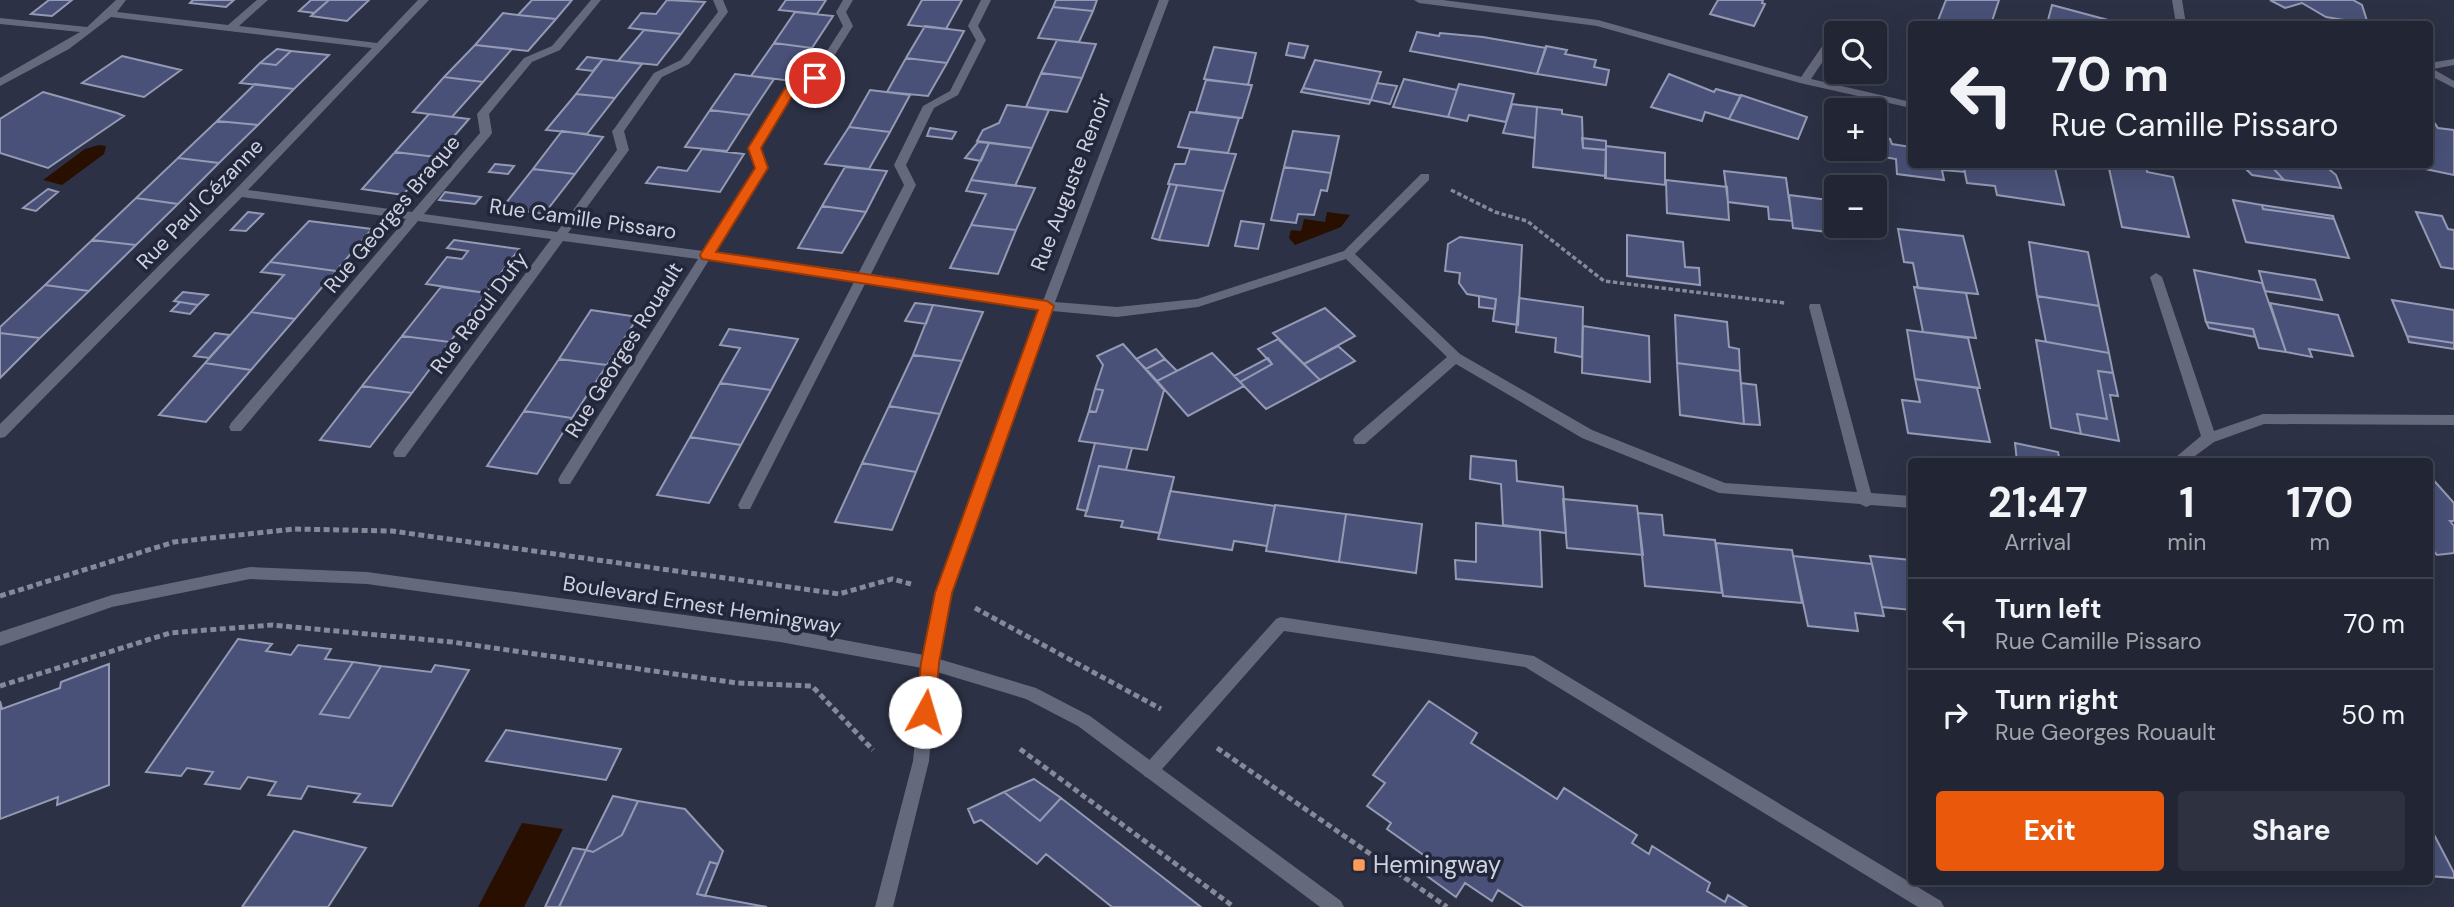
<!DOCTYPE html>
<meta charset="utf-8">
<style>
body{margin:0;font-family:"DM Sans",sans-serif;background:#2d3140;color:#f1f3f6;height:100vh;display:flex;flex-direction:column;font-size:26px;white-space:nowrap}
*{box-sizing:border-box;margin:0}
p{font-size:23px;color:#a2a5ac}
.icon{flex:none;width:38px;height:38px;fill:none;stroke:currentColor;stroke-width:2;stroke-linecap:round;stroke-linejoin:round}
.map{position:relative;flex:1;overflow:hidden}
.side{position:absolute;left:1908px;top:458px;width:525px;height:427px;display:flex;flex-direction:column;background:#212534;border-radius:7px;box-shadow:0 7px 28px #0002,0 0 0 2px #3e424f}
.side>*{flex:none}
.guide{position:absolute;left:1908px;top:21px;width:525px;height:147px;border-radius:7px;box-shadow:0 7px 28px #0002,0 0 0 2px #3e424f;background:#212534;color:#f1f3f6;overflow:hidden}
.buttons{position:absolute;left:1824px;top:21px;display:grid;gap:14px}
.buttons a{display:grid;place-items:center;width:63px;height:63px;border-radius:7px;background:#212534;box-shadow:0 7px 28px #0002,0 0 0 2px #3e424f;font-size:35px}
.pin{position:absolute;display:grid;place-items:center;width:60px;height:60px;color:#fff;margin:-30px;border:4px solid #fff;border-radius:50%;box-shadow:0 2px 7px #0007}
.me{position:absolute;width:77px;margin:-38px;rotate:6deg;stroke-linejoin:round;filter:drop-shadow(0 0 5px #0008)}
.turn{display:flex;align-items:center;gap:24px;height:147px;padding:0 28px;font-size:32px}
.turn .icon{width:91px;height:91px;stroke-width:2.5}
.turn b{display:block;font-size:49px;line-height:60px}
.eta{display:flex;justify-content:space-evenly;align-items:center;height:119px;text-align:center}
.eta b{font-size:42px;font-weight:700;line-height:49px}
.primary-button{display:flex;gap:14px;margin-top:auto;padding:14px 28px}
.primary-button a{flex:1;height:80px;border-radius:7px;background:#ea580c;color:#fff;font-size:28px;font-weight:700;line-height:80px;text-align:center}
.primary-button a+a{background:#2d3140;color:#f1f3f6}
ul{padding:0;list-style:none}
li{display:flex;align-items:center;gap:21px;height:91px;padding:0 28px;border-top:2px solid #3e424f}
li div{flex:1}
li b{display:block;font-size:26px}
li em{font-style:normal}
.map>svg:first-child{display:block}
.water{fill:#290f00}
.building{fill:#495178;stroke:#949ab3;stroke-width:2}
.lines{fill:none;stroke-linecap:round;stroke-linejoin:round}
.path-far1{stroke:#858999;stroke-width:3.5;stroke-dasharray:4.5 2.5;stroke-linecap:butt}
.path{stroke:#858999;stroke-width:5;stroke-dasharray:6 3.5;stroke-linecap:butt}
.service{fill:#65697c;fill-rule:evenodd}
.minor{fill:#65697c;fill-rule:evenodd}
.route{fill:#ea580c;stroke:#983908;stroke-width:2}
.poi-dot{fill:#fe9b59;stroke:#23273b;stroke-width:2.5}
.labels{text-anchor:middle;stroke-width:7;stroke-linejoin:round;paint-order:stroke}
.street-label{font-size:21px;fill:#cfd2df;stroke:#23273b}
.near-poi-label{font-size:24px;fill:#cfd2df;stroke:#23273b;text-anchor:start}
</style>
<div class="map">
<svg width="2454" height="907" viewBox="0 0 2454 907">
<rect width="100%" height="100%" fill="#2c3145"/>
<path class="water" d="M99 145 106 146 104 154 62 185 43 180 85 149Z
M1327 212 1350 215 1341 227 1295 245 1289 238 1291 230 1301 231 1304 219 1325 222Z
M522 823 563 829 524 907H478Z"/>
<path class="building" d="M49 0H72L52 16 31 14Z
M193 0H234L226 7 190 3Z
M311 0H329L314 13 299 11Z
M329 0H369L347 21 311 16Z
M532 0H572L556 19 518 15Z
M667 0 705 2 681 34 629 28 641 13 656 14Z
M786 0H826L817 14 779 10Z
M922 0H962L946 29 908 25Z
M1056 0H1097L1093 11 1053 7Z
M1718 0H1763L1762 3 1765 4 1754 26 1710 14Z
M1946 0H1999L1991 24H1944L1937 23Z
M2270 0H2353L2362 5 2368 24 2326 17 2302 3 2285 8Z
M2052 5 2123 24H2047Z
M1053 7 1093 11 1079 42 1038 38Z
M795 12 833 16 812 48 774 43Z
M503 13 518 15 556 19 528 51 475 45Z
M925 26 964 31 947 63 906 58Z
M644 30 681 34 657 65 618 61Z
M1417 32 1439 36 1440 33 1483 37 1546 48 1537 74 1410 51Z
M1057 40 1096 44 1082 78 1041 73Z
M774 43 812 48 792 81 751 76Z
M1289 43 1308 46 1304 58 1286 55Z
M475 45 512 49 483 82 444 77Z
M1546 46 1567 50 1565 54 1596 60 1594 67 1609 70 1606 85 1537 74Z
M1214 47 1256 53 1248 85 1204 79Z
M277 49 291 51 276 65 260 63Z
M291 51 329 55 294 89 240 83 260 63 276 65Z
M122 56 181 70 144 97 82 83Z
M587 57 603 59 593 71 577 69Z
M906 58 947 63 928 96 887 92Z
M603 59 642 64 615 98 576 94Z
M1315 60 1381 72 1371 100 1303 88Z
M1041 73 1082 78 1067 112 1026 107Z
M735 74 774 79 750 115 710 110Z
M1669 74 1714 92 1716 89 1741 96 1729 119 1705 112 1702 121 1651 107Z
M444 77 483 82 452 117 413 112Z
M1404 79 1457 90 1448 117 1393 107Z
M1206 80 1252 85 1242 118 1196 112Z
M1377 83 1397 86 1390 104 1371 100Z
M255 84 294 89 258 125 217 121Z
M1459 84 1514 94 1506 122 1469 115 1467 121 1448 117Z
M1303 88 1371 100 1369 104 1301 92Z
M870 90 910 95 890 132 849 127Z
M43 92 117 113 124 116 48 168 0 153V119Z
M576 94 615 98 587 134 546 130Z
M1741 95 1807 117 1798 139 1729 119Z
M1512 104 1537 107 1535 138 1503 133Z
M1007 105 1049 110 1032 148 977 141 983 130 999 123Z
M1537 107 1562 110V114L1582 117 1583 148 1606 150V176L1533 167Z
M710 110 750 115 727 151 685 147Z
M1190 112 1239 118 1228 153 1178 147Z
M429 114 469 119 436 157 395 152Z
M2429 115 2438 128 2454 130V175L2401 164H2429Z
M217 121 258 125 219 163 178 158Z
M849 127 890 132 869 169 825 164Z
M930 128 956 132 952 139 927 136Z
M562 131 603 137 575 174 533 169Z
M1293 131 1339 136 1331 173 1284 167Z
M1874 136 1890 139 1892 144 1911 147V164H1963L1965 172 1942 170 1944 180 1897 174 1896 159 1871 155Z
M1582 138 1606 141V150L1583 148Z
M978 142 989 143 981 161 965 158Z
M989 143 1032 148 1015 186 971 180Z
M1606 146 1665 153V185L1605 178Z
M702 149 744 154 720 192 646 183 658 167 687 171Z
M1190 149 1236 154 1224 191 1168 184 1175 164H1185Z
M395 152 436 157 403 195 362 189Z
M178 158 219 163 178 204 136 198Z
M495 164 514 166 508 174 489 172Z
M1963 164H2054L2064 205 1997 195 1995 186 1967 183Z
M2108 164H2146L2147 172 2173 177 2189 237 2122 227Z
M2241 164 2273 168 2284 180 2252 175Z
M2250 164H2323L2336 175 2341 188 2284 180 2273 168Z
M845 167 887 171 866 212 822 206Z
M1284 167 1331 173 1327 191 1321 190 1314 215 1298 214 1296 223 1271 220Z
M533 169 575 174 544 214 502 208Z
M1724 171 1786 178 1792 221 1769 219 1768 207 1728 202Z
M971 180 1035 188 1016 230 971 225 986 194 966 191Z
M1666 180 1727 187 1729 220 1667 213Z
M1170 184 1177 185 1159 240 1152 238Z
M1177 185 1224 191 1208 246 1159 240Z
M48 189 58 192 36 211 23 208Z
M445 192 481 197 475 204 439 200Z
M1789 195 1836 201V226H1854L1855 235 1793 228Z
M136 198 178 204 136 245 92 240Z
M2233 200 2262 205 2263 209 2334 219 2349 258 2246 242Z
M2262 205 2333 216 2334 219 2263 209Z
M822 206 866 212 842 253 798 248Z
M248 212 263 214 246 231 231 230Z
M2416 212 2442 216 2448 229 2454 230V269L2441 267Z
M309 221 372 229 336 271 270 262Z
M1241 221 1264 224 1258 249 1235 246Z
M971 225 1016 230 998 274 950 268Z
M1898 229 1963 236 1978 294 1918 288 1913 263 1904 262Z
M1627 235 1683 242 1685 267 1699 268 1700 285 1627 276Z
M1460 237 1522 245 1518 325 1493 321 1496 299 1467 294 1459 283 1460 273 1445 271 1448 244Z
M92 240 136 245 89 291 45 285Z
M454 240 519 249 486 293 426 284 447 257 462 259 468 251 447 248Z
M2029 242 2088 252 2099 306 2037 296Z
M270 262 336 271 295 319 251 312 284 275 261 272Z
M2194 270 2262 283 2286 352 2259 348 2253 329 2206 322Z
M2259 271 2315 280 2322 300 2265 291Z
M45 285 89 291 40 338 0 333V327Z
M441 287 486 293 450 342 402 336Z
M1914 287 1966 293 1976 338 1923 332Z
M183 292 208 295 198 305 174 301Z
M1479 296 1496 299 1495 309 1479 307Z
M2037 296 2099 306 2109 353 2046 342Z
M1519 298 1583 307 1582 357 1555 352 1556 338 1516 332Z
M2392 300 2454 310V343L2407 336Z
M180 302 198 305 190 314 171 311Z
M915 303 933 305 926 324 905 321Z
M2270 303 2338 315 2353 356 2309 349 2312 357 2286 352Z
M933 305 983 312 962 361 913 355Z
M1325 308 1355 336 1304 364 1273 333Z
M591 310 638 317 607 365 559 359Z
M251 312 295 319 251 370 205 363Z
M1675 315 1727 322 1729 347 1739 349 1740 371 1677 363Z
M2206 322 2253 329 2255 337 2209 328Z
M1583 326 1649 336 1650 382 1582 373Z
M729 329 798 339 771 390 720 383 740 348 720 345Z
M1907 330 1968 338 1980 388 1915 379Z
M0 333 40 338 0 378Z
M215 333 230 335 209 358 194 356Z
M402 336 450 342 412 393 362 386Z
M2407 336 2454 343V349L2409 342Z
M1278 339 1320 380 1266 409 1240 382 1272 364 1258 349Z
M2036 340 2109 353 2113 373 2098 371 2107 419 2077 414 2081 434 2051 428Z
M1123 344 1164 390 1147 450 1079 441 1089 411 1096 412 1103 390 1095 389 1103 365 1097 356Z
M1338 346 1355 361 1320 380 1304 364Z
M1156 349 1165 359 1146 369 1136 359Z
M1212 353 1244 386 1188 416 1157 381Z
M913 355 962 361 940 414 889 406Z
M1268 358 1272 364 1240 382 1234 376Z
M559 359 607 365 572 418 524 411Z
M1165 359 1177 371 1157 381 1146 369Z
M205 363 251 370 206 422 159 415Z
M1677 363 1740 371 1744 424 1680 415Z
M2098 371 2113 373 2118 396 2110 395 2119 441 2081 434 2077 414 2107 419Z
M1915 379 1977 388 1990 442 1908 433 1902 400 1920 402Z
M720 383 771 390 741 445 690 437Z
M1741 383 1756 385 1760 425 1744 424Z
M362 386 412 393 370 447 320 440Z
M1095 389 1103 390 1096 412 1089 411Z
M889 406 940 414 916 472 862 463Z
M524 411 572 418 537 474 487 466Z
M690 437 741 445 709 503 657 495Z
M1095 443 1132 448 1126 470 1099 466 1087 511 1077 509Z
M2015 443 2058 452 2060 462H2017Z
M1471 456 1516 461 1517 481 1563 487 1566 533 1503 525 1501 484 1470 479Z
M862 463 916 472 892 530 835 522Z
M1099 466 1174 477 1160 533 1121 527 1123 521 1085 516Z
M2429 475 2454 503V521H2450L2454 526V553L2437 555 2429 546Z
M1170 491 1275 506 1267 546 1234 541 1232 550 1158 539Z
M1563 499 1637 506 1643 555 1567 548Z
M1275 505 1346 514 1339 562 1266 551Z
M1638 513 1662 515 1664 535 1715 540 1722 593 1645 586Z
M1346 514 1422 524 1416 573 1339 562Z
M1476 523 1540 530 1542 587 1456 579 1455 560 1476 562Z
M1716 543 1792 550 1802 603 1723 596Z
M1793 556 1872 564 1884 616 1855 613 1858 631 1808 626Z
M1870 556 1911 560V610L1882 607Z
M238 639 272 644 266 651 291 655 298 645 331 649 325 659 353 662 320 714 349 718 381 666 431 672 435 665 469 670 392 806 354 802 360 794 308 786 301 799 268 795 276 782 248 777 240 789 205 784 213 772 187 768 181 776 146 772Z
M353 662 381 666 349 718 320 714Z
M109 664V785L57 805 58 797 0 819V701L2 709 60 688 61 682Z
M1429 701 1477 733 1471 743 1557 799 1564 788 1637 835 1632 843 1649 854 1652 846 1710 883 1707 891 1725 902 1728 895 1747 907H1524L1498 890 1492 901 1465 883 1456 897 1427 876 1436 864 1387 829 1391 823 1367 806 1385 783 1373 775Z
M506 730 621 749 606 780 486 761Z
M1034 779 1061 798 1040 821 1004 792Z
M1004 792 1040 821 1061 798 1201 907H1112L1046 854 1037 864 981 820 974 823 968 809Z
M613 796 638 801 622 835 593 852 586 850Z
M638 801 685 809 723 851 718 864 710 862 697 894 767 907H559L586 850 593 852 622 835Z
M2429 825 2454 873V878L2429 876Z
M294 831 366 848 328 907H242Z
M573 848 586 850 559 907H545Z
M710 862 718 864 705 896 697 894Z"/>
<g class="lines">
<path class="path-far1" d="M1451 190 1495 212 1527 221 1604 281 1785 303"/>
<path class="path" d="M0 596 174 542 294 529 392 531 839 594 892 579 911 584
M975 608 1161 709
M0 686 170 633 272 625 452 642 737 683 812 686 873 750
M1217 748 1447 907
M1020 749 1234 907"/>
<path class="service" d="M1281 617 1534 656 1941 901 1944 907H1918L1525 667 1284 631 1156 776 1150 779 1144 776 1142 771 1144 766 1276 619Z"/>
<path class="minor" d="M116 0H126L117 12 228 25 257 0H268L239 26 377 43 418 0H429L248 190 412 212 480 133 477 114 524 58 552 46 591 0H601L560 50 532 62 489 114 492 133 490 136 424 214 557 232 617 150 612 131 614 129 654 73 681 60 718 12 713 0H723L728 12 689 64 662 77 624 131 629 150 568 233 703 251 755 168 749 148 785 89 811 76 843 26 836 12 843 0H853L846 12 853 26 819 80 793 93 761 148 767 168 714 253 859 272 904 185 894 165 923 106 950 91 976 40 968 26 981 0H991L978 26 986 40 958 95 934 108 906 165 916 185 871 274 1043 301 1159 0H1169L1055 302 1117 307 1197 299 1344 251 1421 174H1429V180L1355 254 1460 354 1592 430 1725 483 1857 492 1809 307 1810 304H1820L1871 493 1911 496V508L1871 505 1866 507 1860 504 1719 493 1582 438 1456 364 1365 444H1355L1353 440 1355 436 1447 357 1346 259 1198 307 1117 317 1052 311 952 593 939 659 1036 688 1090 716 1341 901 1344 907H1320L1078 726 1026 699 937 672 929 761 893 907H875L913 761 922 668 780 642 367 584 250 579 112 607 0 646V632L112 595 250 567 367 572 780 628 924 655 936 593 1039 309 866 282 750 509H740L738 505 855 280 709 260 570 484H560L558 480 560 476 698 259 563 241 405 457H395L393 453 395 449 551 239 418 221 241 431H231L229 427 231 423 406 219 242 197 5 437 0 438V424L235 190 372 48 111 17 69 49 0 86V78L80 32 0 24V18L87 27Z
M1414 0H1443L1598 20 1801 77 1832 32 1836 31 1841 33H1836V42L1811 79 1911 102V108L1800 83 1597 26 1419 3Z
M2172 0H2182L2186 24H2176Z
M2454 59V65L2433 69 2454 81V88L2429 75V63Z
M2156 273 2162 277 2214 431 2263 414 2454 415V425L2264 424 2214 442 2187 462H2170L2201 436 2150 277Z"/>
</g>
<path class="route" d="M811 75 821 78 794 93 761 148 768 168 716 252 1047 301 1054 306 952 593 939 663 935 712 932 718 925 720 919 718 916 712 921 663 935 593 1038 310 702 259 700 255 755 168 748 148 785 88Z"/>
<rect class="poi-dot" x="1352" y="858" width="14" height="14" rx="3.5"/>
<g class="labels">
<g class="street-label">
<text transform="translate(1071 182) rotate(-69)" y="7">Rue Auguste Renoir</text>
<text transform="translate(200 204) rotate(-46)" y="7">Rue Paul Cézanne</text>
<text transform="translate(392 214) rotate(-50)" y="7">Rue Georges Braque</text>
<text transform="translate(583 219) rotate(8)" y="7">Rue Camille Pissaro</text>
<text transform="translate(479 313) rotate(-53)" y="7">Rue Raoul Dufy</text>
<text transform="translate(624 350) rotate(-58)" y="7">Rue Georges Rouault</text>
<text transform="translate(702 605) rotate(9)" y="7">Boulevard Ernest Hemingway</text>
</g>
<g class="near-poi-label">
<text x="1373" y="873">Hemingway</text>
</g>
</g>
</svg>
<div class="buttons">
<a><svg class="icon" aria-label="search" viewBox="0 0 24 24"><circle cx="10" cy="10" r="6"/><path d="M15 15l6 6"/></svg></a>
<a>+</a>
<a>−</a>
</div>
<div class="pin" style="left:815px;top:78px;background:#d93025"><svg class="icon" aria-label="arrive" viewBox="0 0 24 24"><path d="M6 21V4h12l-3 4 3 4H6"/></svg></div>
<svg class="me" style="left:925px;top:712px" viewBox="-20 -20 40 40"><circle r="19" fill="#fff"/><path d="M0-13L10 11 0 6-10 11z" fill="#ea580c"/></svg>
<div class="guide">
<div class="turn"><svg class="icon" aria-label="left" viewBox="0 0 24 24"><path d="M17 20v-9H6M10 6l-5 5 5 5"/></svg><div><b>70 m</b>Rue Camille Pissaro</div></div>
</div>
<section class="side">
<div class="eta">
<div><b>21:47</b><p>Arrival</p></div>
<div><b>1</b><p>min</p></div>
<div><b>170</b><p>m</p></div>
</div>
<ul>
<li><svg class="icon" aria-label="left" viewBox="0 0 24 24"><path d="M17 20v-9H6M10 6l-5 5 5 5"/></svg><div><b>Turn left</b><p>Rue Camille Pissaro</p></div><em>70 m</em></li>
<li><svg class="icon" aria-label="right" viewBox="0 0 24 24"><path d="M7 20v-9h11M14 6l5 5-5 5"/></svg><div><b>Turn right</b><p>Rue Georges Rouault</p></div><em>50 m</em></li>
</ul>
<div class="primary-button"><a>Exit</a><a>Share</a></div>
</section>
</div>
